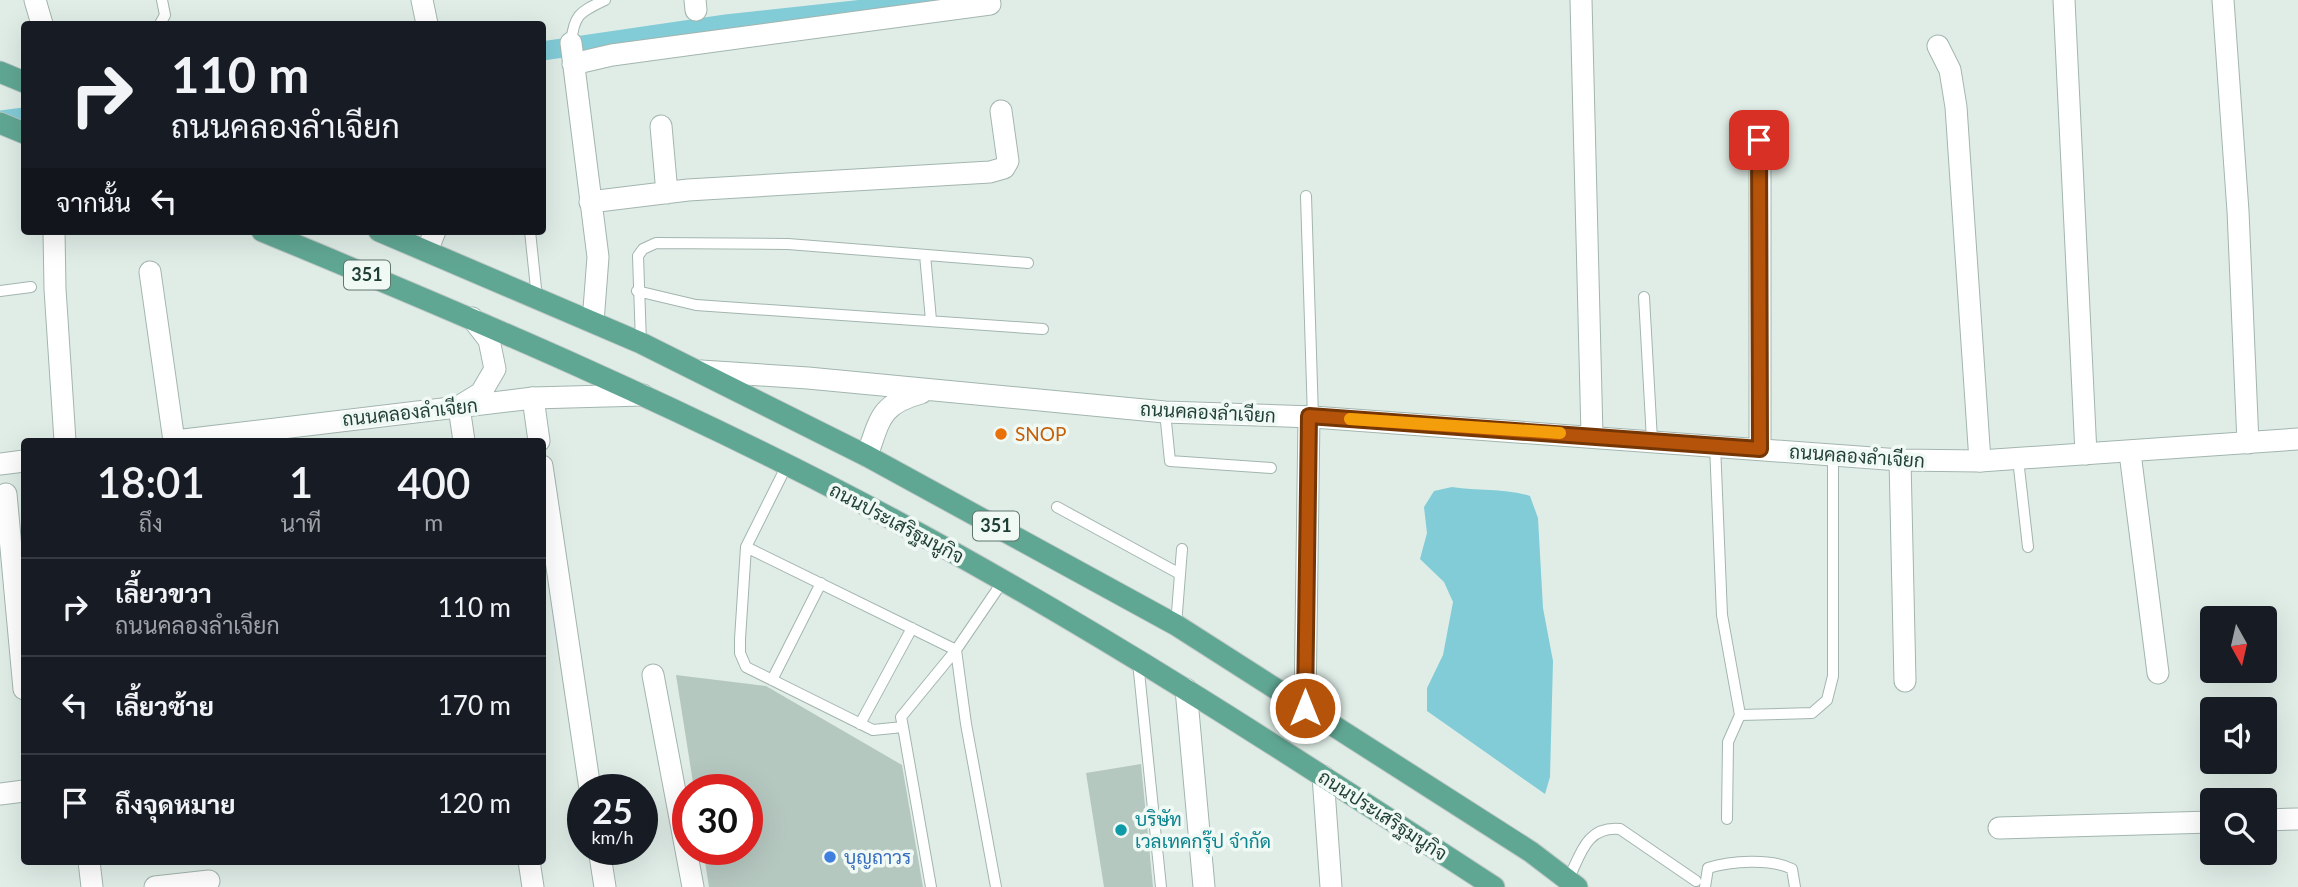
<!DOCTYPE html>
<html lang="th">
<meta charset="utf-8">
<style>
body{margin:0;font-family:Lato,Sarabun,sans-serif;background:#20242c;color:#f1f3f6;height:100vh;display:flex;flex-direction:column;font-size:26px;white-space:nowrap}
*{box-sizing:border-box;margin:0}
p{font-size:23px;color:#9ea1a6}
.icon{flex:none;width:38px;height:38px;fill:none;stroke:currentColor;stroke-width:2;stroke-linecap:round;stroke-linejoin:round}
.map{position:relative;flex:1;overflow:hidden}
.details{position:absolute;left:21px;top:438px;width:525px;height:427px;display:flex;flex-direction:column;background:#171b24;border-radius:7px;box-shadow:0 7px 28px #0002}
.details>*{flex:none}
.banner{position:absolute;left:21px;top:21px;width:525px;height:214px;border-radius:7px;box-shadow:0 7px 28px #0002;background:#171b24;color:#f1f3f6;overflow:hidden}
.needle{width:46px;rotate:172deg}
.buttons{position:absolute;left:2200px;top:606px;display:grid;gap:14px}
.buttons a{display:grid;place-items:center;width:77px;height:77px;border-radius:7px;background:#171b24;box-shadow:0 7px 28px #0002;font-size:35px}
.speed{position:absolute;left:567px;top:774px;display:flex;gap:14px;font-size:35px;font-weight:700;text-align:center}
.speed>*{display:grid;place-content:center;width:91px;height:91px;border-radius:50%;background:#171b24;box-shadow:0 7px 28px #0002;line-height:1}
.speed small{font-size:18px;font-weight:400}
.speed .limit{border:10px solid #d22;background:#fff;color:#111}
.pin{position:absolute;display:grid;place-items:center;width:60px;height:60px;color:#fff;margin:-30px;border-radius:14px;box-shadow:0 4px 10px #0006}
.me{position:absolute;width:77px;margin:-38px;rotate:0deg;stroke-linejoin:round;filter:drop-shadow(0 0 5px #0008)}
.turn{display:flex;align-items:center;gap:24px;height:147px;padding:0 35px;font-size:32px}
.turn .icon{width:91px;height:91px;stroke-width:2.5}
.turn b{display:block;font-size:49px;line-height:60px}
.then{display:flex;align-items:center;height:66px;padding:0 35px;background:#0003;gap:14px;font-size:26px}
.eta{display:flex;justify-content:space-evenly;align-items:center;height:119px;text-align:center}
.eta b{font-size:42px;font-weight:600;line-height:49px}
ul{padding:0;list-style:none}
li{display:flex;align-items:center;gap:21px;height:98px;padding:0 35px;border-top:2px solid #363941}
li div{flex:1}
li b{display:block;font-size:26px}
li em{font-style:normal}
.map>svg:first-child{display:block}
.water{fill:#82ccd8}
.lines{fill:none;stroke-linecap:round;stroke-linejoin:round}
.canal{stroke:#82ccd8;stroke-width:19}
.building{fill:#b5c8c0}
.service-casing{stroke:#a2b5ae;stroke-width:12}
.minor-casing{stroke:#a2b5ae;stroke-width:23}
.tertiary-casing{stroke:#a2b5ae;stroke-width:23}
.primary-casing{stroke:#c0c9c7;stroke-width:23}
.service{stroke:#fff;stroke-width:10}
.minor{stroke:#fff;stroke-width:21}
.tertiary{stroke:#fff;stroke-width:21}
.primary{stroke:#60a793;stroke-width:21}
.route-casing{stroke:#753606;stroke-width:18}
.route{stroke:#b45309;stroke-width:12}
.slow{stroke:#f59e0b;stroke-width:12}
.food-dot{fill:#e8710a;stroke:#f1f9f5;stroke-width:2.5}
.culture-dot{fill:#0f9aa8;stroke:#f1f9f5;stroke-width:2.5}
.shop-dot{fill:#3f7fe0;stroke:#f1f9f5;stroke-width:2.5}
.labels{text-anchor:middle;stroke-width:7;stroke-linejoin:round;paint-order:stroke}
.shield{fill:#f1f9f5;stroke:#5e776f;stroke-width:2}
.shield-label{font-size:18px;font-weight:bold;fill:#1f3f36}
.street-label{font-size:19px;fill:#1f3f36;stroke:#f1f9f5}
.food-label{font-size:19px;fill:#c56008;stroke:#f1f9f5;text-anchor:start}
.culture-label{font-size:19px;fill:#0d838f;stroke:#f1f9f5;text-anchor:start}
.shop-label{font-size:19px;fill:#366cbe;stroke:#f1f9f5;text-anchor:start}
</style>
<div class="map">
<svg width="2298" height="887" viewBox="0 0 2298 887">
<rect width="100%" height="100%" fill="#e0ede7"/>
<path class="water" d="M1452 487C1479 491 1504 488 1530 496L1538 518 1543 608 1553 661 1550 777 1545 794 1427 711V688L1443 655 1453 602 1444 582 1420 559 1427 533 1424 507 1434 491Z"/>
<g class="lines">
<path class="canal" d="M542 51 726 24 937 1
M0 120 24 117"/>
</g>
<path class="building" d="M676 675 766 686 902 765 923 887H709L703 849H747V789H694Z
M1141 764 1153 887H1104L1086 773Z"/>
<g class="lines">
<g class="service-casing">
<path id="service" d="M160 24 165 15 162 0
M571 43C574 14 580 12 605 0
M1306 196 1313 417
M530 231 537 298
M925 255 931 320
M0 291 31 287
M637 291 696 305 1043 329
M1644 297 1652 440
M641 343 638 256 643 249 656 243 788 244 1028 263
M1165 412 1170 461 1271 468
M1715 445 1722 615 1740 715 1728 742 1727 819
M2018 459 2028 547
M787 465 746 547 740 639V653L746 667 873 730 903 727 901 717 956 650 1003 581
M1057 507 1180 574
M746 547 956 650 966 724 996 887
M1176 625 1182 549
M1138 662 1161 887
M772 680 821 583
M1740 715 1812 713 1827 700 1833 676V456
M860 724 912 628
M903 727 931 887
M1568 880C1581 854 1586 826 1620 829L1696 881
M1705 887 1708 868C1731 861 1771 858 1792 869L1795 887"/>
</g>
<g class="minor-casing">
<path id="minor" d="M422 0 427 24
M695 0 696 10
M1581 0 1592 435
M2064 0 2086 454
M2223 0 2238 211 2248 443
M571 43 598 257 593 322
M1938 46 1950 70 1956 107 1980 461
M573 64 612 55 990 4
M661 126 667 193
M1760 140V449
M590 202 688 190 990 172 1004 168 1008 161 1001 111
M54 231 55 289 65 441
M427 251 435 231
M150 272 174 441
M533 398 539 441
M459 407 464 441
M2130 453 2158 673
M1900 460 1905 681
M542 466 590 789
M6 494 24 689
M653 675 693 887
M1186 689 1204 887
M1305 708 1309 416
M1323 776 1331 887
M0 794 24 791
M2264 820 2298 819
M1999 828 2212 822
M599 849 605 887
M89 861 92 887
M529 861 533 887
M155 887 209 881"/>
</g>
<g class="tertiary-casing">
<path id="tertiary" d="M35 0 42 24
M701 371 808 378 1165 412 1313 417 1900 460 1980 461 2298 439
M463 404 481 393 495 369 489 340 472 318
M175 441 533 398 643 395
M867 456C880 419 880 404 921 393
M0 464 24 461"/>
</g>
<g class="primary-casing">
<path id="primary" d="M0 72 24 82
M0 123 24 133
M262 231C477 320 689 410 894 520 1101 631 1297 759 1494 887
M379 231 641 343 867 456 1176 625 1531 852 1577 887"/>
</g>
<use href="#service" class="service"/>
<use href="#minor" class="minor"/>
<use href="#tertiary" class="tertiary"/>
<use href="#primary" class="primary"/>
</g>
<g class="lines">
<g class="route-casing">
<path id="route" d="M1305 708 1309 416 1760 449 1759 140"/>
</g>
<use href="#route" class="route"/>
<path class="slow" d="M1350 419 1560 433"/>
</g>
<circle class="food-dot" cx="1001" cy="434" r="7"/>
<circle class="culture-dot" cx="1121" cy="830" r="7"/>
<circle class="shop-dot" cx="830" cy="857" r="7"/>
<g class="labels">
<g class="shield">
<rect x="344" y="260.5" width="46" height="29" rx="5"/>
<rect x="973" y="511.5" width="46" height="29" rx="5"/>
</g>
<g class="shield-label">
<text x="367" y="281">351</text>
<text x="996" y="532">351</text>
</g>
<g class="street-label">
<text transform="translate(410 412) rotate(-6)" y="7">ถนนคลองลำเจียก</text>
<text transform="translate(1208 412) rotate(3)" y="7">ถนนคลองลำเจียก</text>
<text transform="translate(1857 456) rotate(4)" y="7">ถนนคลองลำเจียก</text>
<text transform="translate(897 523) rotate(28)" y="7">ถนนประเสริฐมนูกิจ</text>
<text transform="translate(1383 815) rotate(33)" y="7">ถนนประเสริฐมนูกิจ</text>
</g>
<g class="food-label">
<text x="1015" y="441">SNOP</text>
</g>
<g class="culture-label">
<text x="1135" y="826">บริษัท<tspan x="1135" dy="22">เวลเทคกรุ๊ป จำกัด</tspan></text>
</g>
<g class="shop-label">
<text x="844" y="864">บุญถาวร</text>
</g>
</g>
</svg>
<div class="buttons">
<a><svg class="needle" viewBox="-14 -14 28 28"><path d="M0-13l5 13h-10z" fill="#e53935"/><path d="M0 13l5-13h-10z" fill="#9ea1a6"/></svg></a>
<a><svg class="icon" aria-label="sound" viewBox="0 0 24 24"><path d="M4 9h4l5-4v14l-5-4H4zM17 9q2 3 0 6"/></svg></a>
<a><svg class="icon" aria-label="search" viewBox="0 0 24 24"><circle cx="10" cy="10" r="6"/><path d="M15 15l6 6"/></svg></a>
</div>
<div class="speed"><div>25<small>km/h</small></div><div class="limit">30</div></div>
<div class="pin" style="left:1759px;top:140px;background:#d93025"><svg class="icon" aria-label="arrive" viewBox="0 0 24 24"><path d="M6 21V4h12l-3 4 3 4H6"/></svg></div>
<svg class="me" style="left:1305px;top:708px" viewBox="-20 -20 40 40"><circle r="17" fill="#b45309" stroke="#fff" stroke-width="3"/><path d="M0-11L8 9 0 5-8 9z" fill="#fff"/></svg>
<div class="banner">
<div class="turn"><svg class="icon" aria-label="right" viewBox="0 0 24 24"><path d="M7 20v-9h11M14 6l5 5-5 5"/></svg><div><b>110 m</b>ถนนคลองลำเจียก</div></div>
<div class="then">จากนั้น<svg class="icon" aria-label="left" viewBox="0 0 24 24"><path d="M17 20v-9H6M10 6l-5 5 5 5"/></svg></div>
</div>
<section class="details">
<div class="eta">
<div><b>18:01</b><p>ถึง</p></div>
<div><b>1</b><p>นาที</p></div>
<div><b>400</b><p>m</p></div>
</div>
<ul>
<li><svg class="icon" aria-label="right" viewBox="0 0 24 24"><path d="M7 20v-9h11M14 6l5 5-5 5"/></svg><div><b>เลี้ยวขวา</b><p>ถนนคลองลำเจียก</p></div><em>110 m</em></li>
<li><svg class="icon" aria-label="left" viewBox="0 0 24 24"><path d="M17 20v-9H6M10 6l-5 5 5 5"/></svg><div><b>เลี้ยวซ้าย</b></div><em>170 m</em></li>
<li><svg class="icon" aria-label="arrive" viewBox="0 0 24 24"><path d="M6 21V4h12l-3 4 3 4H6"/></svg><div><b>ถึงจุดหมาย</b></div><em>120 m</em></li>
</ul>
</section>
</div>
